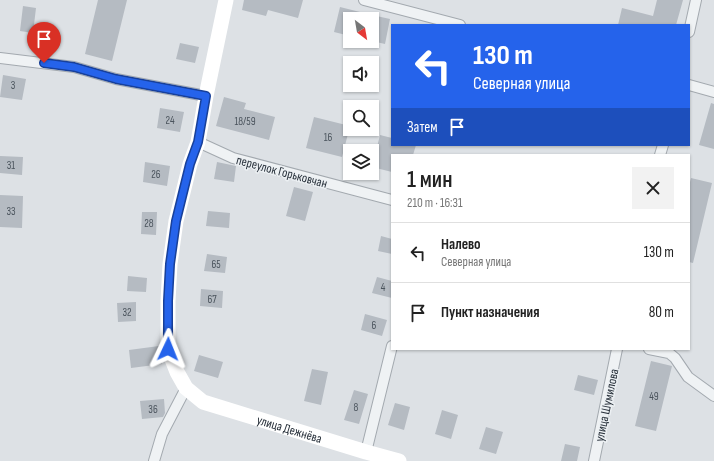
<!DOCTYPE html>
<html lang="ru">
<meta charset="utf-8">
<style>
body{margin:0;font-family:"Sofia Sans Condensed",sans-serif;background:#f2f2f2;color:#222;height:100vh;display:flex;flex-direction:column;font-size:15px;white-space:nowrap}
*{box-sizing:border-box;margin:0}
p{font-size:13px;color:#767676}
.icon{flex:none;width:22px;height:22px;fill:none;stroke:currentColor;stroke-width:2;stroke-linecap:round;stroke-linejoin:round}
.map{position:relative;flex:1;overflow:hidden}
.side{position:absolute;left:391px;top:154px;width:299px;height:196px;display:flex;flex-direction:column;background:#fff;border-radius:0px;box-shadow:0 1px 3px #0004}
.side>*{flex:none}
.top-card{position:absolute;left:391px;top:24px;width:299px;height:122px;border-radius:0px;box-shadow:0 1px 3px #0004;background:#2563eb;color:#fff;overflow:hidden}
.needle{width:26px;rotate:149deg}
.buttons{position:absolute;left:343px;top:12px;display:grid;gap:8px}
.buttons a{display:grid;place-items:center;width:36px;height:36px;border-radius:0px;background:#fff;box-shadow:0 1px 3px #0004;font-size:20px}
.pin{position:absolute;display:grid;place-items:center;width:34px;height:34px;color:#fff;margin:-41px -17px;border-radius:50% 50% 50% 0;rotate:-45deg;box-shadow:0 0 4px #0007}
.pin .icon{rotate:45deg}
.me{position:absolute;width:44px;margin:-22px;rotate:2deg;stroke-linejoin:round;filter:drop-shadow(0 0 3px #0008)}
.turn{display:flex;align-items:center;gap:14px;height:84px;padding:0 16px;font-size:18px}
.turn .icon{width:52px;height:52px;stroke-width:2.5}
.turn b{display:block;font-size:28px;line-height:34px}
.then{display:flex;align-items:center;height:38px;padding:0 16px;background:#0003;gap:8px;font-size:15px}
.round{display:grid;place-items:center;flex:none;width:42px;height:42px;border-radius:0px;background:#f2f2f2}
.overview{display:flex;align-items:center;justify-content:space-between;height:68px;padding:0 16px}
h1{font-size:24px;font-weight:600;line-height:30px}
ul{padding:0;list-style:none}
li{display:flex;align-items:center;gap:12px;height:60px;padding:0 16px;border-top:1px solid #e0e0e0}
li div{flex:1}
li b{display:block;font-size:15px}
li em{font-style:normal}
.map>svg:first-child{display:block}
.building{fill:#b5bbc2}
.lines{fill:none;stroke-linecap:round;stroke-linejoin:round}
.street-casing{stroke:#a3a9af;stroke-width:12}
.street{stroke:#eff2f4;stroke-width:10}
.secondary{stroke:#fff;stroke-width:15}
.route-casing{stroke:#184099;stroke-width:10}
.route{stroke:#2563eb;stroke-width:7}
.labels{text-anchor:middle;stroke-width:3;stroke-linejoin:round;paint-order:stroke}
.number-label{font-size:11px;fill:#4b545d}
.street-label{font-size:13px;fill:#28313b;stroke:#ecf0f3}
</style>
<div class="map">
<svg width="714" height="461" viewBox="0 0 714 461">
<rect width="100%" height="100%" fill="#dde1e5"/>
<path class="building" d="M98 0H127L112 61 85 54Z
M244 0H303L298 18 268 10 266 16 242 10Z
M657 0H683L676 25H618L622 8 653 16Z
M23 6 36 8 33 33 20 31Z
M340 7 372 15 371 19H350V36L334 32Z
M372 15 390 19 385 44 372 41Z
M180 43 199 47 195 63 176 59Z
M3 75 26 79 22 100 0 97Z
M224 97 246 103 244 109 275 117 269 140 216 126Z
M711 103 714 104V149L699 145Z
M160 108 184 112 180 132 157 128Z
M314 117 350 126 342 157 306 148Z
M380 135 392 138V145H416L413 155H392V172L372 167Z
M0 156 23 157 22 175 0 173Z
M145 162 170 166 167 186 143 182Z
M217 162 236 166 234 182 214 179Z
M691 178 712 183 693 263 689 262V186Z
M294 187 313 192 305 221 286 216Z
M0 195 23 196 22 228 0 227Z
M208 211 230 213 229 228 206 226Z
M142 212H157L156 235 141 234Z
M381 236 392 239V254L378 251Z
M207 254 227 257 225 273 204 271Z
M128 276 147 278 146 292 127 291Z
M377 277 392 281V298L372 293Z
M201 289 223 291 222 308 200 306Z
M136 302V321L118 322 117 303Z
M365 314 387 320 382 336 361 330Z
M159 346 162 364 131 368 129 350Z
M199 355 223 362 218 378 194 371Z
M651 361 672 366 656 431 635 426Z
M312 369 328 372 321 405 304 401Z
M578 375 598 380 594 395 574 390Z
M354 390 368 394 359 424 344 420Z
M164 399 165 413 163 417 142 419 140 401Z
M395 403 410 407 404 430 388 425Z
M442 410 458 415 451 439 435 434Z
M486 427 503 432 496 454 479 449Z
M565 444 580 447 577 461H561Z"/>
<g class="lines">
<g class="street-casing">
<path id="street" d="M364 0 460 25
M689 32 696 0
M0 58 74 67 116 79 206 96
M689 85 714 92
M198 142 233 158 392 200
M660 155 663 145
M649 349 669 353 675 358 688 377 714 396
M366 452 392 346
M154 461 162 434 186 388
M594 461 617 349"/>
</g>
<use href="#street" class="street"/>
<path class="secondary" id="s1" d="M226 0 206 96 198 142 190 164 176 221 170 264 168 301V349L177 372 186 388 203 402 366 452 399 461"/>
</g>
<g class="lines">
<g class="route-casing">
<path id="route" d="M44 63 74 67 116 79 206 96 198 142 190 164 176 221 170 264 168 301V349"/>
</g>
<use href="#route" class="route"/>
</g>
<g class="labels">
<g class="number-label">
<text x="13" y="89">3</text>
<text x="170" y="124">24</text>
<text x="245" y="125">18/59</text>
<text x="328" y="141">16</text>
<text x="11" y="169">31</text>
<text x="156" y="178">26</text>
<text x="11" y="215">33</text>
<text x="149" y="227">28</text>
<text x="216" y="268">65</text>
<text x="383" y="291">4</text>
<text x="212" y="303">67</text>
<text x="127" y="316">32</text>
<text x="374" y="329">6</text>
<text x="654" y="400">49</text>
<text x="356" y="411">8</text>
<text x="153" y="413">36</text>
</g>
<g class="street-label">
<text transform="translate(282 171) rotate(15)" y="5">переулок Горьковчан</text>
<text transform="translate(606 405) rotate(-78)" y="5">улица Шумилова</text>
<text dy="5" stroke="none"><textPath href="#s1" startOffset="511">улица Дежнёва</textPath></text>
</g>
</g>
</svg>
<div class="buttons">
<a><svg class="needle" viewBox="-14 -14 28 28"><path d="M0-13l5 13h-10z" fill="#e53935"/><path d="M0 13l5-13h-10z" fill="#767676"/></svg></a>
<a><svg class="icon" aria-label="sound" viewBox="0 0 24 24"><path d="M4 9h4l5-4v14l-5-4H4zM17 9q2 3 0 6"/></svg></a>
<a><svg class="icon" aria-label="search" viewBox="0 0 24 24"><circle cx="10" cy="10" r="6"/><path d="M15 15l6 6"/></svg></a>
<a><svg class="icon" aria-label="layers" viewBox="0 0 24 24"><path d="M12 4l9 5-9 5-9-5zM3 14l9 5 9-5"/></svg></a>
</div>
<div class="pin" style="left:44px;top:63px;background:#d93025"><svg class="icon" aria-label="arrive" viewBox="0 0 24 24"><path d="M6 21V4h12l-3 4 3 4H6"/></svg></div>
<svg class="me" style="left:168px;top:349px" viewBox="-20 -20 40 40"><path d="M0-17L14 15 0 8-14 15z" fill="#2563eb" stroke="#fff" stroke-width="4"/></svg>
<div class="top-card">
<div class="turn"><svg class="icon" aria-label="left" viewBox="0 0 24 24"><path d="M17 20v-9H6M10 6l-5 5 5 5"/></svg><div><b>130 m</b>Северная улица</div></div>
<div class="then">Затем<svg class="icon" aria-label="arrive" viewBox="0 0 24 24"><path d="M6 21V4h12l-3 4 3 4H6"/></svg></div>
</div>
<section class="side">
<div class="overview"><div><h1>1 мин</h1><p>210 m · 16:31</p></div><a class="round"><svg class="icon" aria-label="close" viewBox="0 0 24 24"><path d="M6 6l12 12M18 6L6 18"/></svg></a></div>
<ul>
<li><svg class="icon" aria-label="left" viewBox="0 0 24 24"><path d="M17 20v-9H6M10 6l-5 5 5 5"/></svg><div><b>Налево</b><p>Северная улица</p></div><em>130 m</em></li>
<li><svg class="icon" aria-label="arrive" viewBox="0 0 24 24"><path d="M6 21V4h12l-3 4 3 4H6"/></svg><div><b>Пункт назначения</b></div><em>80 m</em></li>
</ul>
</section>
</div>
